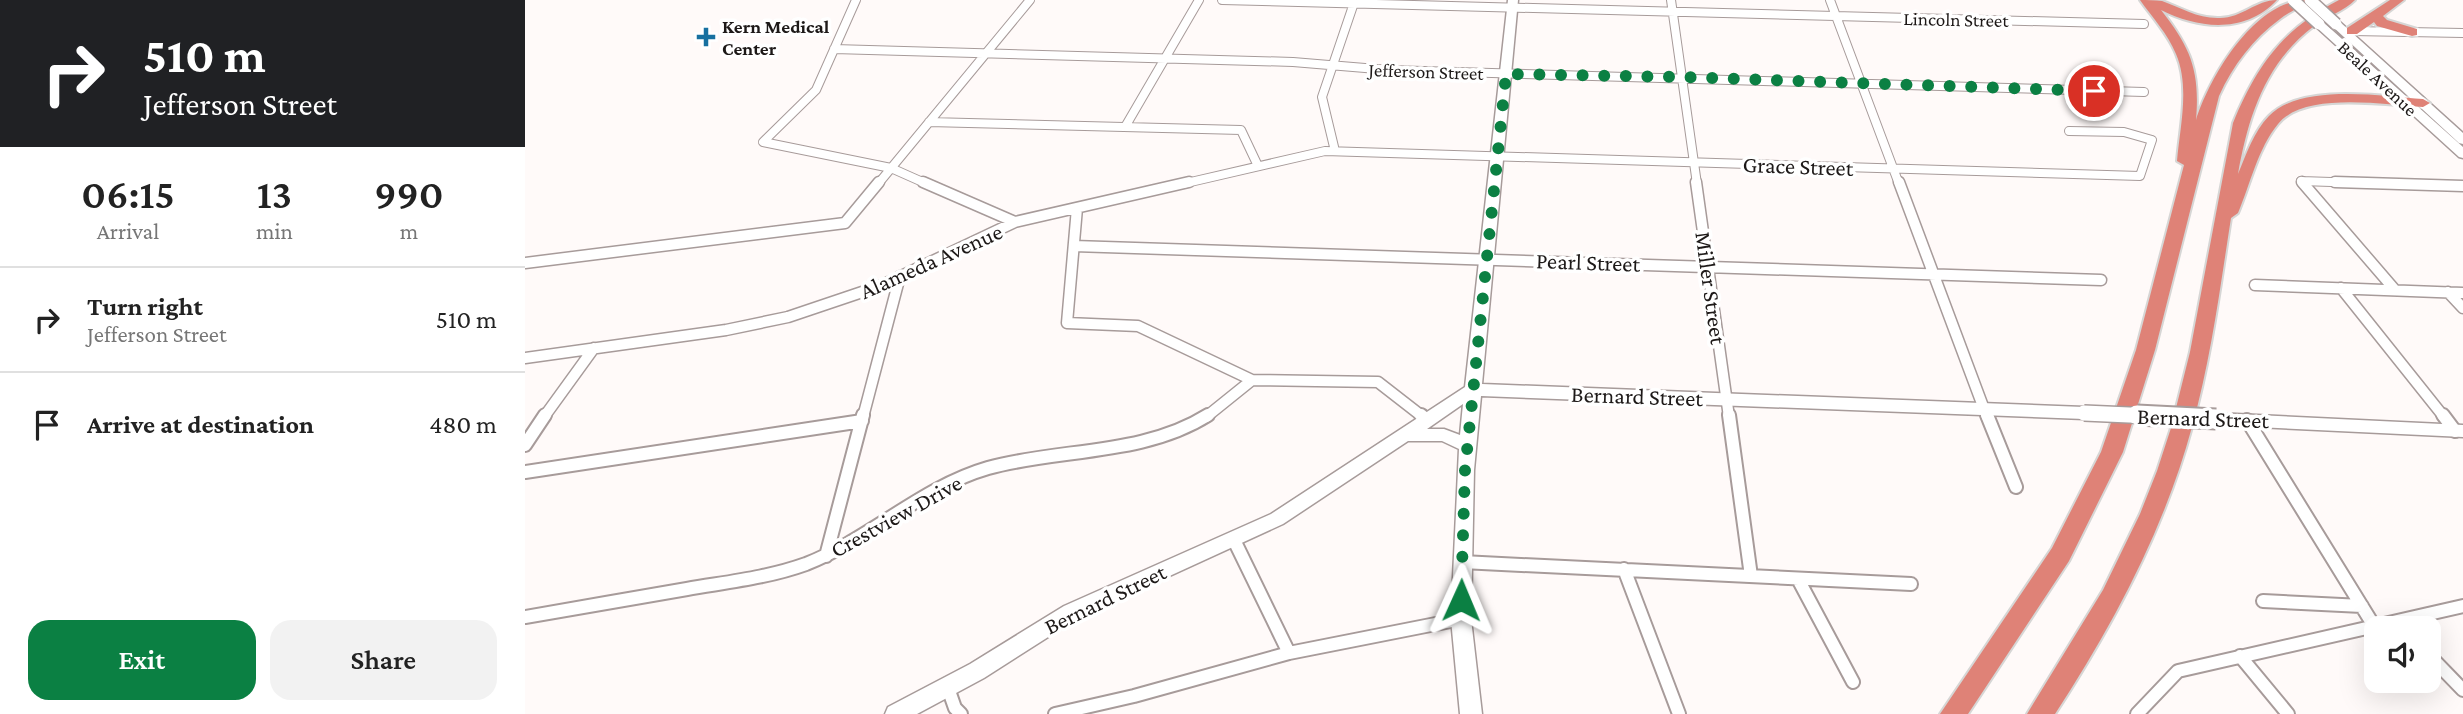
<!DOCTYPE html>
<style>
body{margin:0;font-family:"Crimson Pro",serif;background:#f2f2f2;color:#222;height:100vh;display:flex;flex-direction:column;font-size:26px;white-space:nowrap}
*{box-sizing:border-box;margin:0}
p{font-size:23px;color:#767676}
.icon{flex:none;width:38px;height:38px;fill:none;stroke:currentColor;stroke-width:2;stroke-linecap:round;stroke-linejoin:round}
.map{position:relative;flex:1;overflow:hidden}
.side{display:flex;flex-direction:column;background:#fff;width:525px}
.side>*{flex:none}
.banner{background:#202124;color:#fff;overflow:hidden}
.fabs{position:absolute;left:1839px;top:616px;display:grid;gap:14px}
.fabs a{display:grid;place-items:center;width:77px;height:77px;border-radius:14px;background:#fff;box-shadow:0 7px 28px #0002;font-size:35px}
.pin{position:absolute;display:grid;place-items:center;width:60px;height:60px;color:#fff;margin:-30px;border:4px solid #fff;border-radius:50%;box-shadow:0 2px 7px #0007}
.me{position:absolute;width:77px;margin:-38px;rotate:1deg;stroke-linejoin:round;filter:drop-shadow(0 0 5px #0008)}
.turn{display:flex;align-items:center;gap:24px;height:147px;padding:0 28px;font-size:32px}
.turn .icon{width:91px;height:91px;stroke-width:2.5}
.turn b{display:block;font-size:49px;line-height:60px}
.eta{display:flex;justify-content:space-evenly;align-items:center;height:119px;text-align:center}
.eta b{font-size:42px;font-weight:600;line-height:49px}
.action{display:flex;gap:14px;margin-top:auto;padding:14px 28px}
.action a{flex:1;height:80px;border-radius:21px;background:#0b8043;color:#fff;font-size:28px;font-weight:600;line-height:80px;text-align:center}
.action a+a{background:#f2f2f2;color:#222}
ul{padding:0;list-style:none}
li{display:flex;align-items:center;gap:21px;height:105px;padding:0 28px;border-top:2px solid #e0e0e0}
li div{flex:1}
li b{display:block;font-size:26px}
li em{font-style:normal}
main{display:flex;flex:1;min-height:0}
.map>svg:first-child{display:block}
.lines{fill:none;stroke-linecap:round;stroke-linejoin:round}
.street-far2-casing{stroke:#a79b9a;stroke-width:10}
.street-far1-casing{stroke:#a79b9a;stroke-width:13}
.street-casing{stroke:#a79b9a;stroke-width:16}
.secondary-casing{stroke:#a79b9a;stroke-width:3}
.highway-casing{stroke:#d6d6d5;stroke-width:4}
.street-far2{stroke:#fff;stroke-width:8}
.street-far1{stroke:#fff;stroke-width:10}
.street{stroke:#fff;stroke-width:12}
.secondary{fill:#fff;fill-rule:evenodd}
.highway{fill:#df8277;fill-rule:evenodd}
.secondary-bridge-far2-casing{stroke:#a79b9a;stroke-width:14;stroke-linecap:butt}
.secondary-bridge-far1-casing{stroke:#a79b9a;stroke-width:18;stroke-linecap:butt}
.secondary-bridge-casing{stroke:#a79b9a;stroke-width:23;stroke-linecap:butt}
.secondary-bridge-far2{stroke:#fff;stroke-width:11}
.secondary-bridge-far1{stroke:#fff;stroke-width:15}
.secondary-bridge{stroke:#fff;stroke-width:19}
.route{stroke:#0b8043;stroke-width:12;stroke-dasharray:0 21.6}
.poi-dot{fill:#1770a0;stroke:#fff;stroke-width:2.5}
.labels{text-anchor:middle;stroke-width:7;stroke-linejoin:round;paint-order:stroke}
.far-street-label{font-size:19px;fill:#1d1918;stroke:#fff}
.far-poi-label{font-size:19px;font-weight:bold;fill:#1d1918;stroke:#fff;text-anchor:start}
.street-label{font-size:23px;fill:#1d1918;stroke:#fff}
</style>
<main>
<section class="side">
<div class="banner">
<div class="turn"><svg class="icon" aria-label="right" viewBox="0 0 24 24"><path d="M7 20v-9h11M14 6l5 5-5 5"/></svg><div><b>510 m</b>Jefferson Street</div></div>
</div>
<div class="eta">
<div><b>06:15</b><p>Arrival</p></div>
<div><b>13</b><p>min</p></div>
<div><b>990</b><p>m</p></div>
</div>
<ul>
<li><svg class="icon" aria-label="right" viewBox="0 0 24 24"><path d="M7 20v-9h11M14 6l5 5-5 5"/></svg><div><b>Turn right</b><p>Jefferson Street</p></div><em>510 m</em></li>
<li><svg class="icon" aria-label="arrive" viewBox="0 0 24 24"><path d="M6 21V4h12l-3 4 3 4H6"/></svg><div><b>Arrive at destination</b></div><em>480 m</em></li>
</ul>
<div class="action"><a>Exit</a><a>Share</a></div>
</section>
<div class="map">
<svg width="1938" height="714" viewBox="0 0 1938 714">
<rect width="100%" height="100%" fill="#fffaf9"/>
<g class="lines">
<g class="street-far2-casing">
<path id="street-far2" d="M331 0 291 90 238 142 366 168 402 184
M697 0 1619 24
M1146 0 1172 184
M1305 0 1374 184
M1827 31 1938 33
M309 49 768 62 864 70 1619 92
M404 122 716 130 733 166
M600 127 674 0
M810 151 797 97 830 0
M1776 181 1867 184
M1776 181 1778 184
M353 184 505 0
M657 184 800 151 1615 176 1627 140 1599 132 1544 131"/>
</g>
<g class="street-far1-casing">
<path id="street-far1" d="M398 182 490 222
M1171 182 1204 417
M1374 182 1462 417
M1777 182 1870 290
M1810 182 1938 186
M552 208 542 323 613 326 727 380 853 382 898 417
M549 246 1576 280
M0 263 320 223 354 182
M1730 285 1938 293
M1816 288 1919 417
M1923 292 1938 308
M0 358 201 330 263 317 355 286 490 222 664 182
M19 417 69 348
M338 417 375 276
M681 417 727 380"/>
</g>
<g class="street-casing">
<path id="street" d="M896 415 902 420
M1204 415 1226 576
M1462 415 1491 487
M1918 415 1930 431
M1722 420 1849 626
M0 445 20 415
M0 472 337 421
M709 540 764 653
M301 556 338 415
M937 562 1386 584
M1099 569 1154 714
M1273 579 1328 682
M1738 601 1837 606
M0 617C54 608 108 598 162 589 202 582 242 578 281 564 345 539 397 487 463 468 535 448 618 456 683 415
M1904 655 1938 690
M1715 656 1763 714
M423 688 430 708 436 714
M530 714 609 696 764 653 936 619
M1612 714 1653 671 1938 606"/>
</g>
<g class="secondary-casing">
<path id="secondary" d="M983 0H993L957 384 1559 407 1565 409 1567 413 1565 417 1559 419 956 396 949 470 946 619 957 714H935L926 619 934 449 917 441H883L758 524 553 618 459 678 392 714H360L363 707 445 664 539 606 746 514 940 387ZM938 404 935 435 919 429H902Z
M1790 22H1798L1938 147V158L1934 157 1790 26Z
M1807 22H1815L1938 133V144L1934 143 1807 26Z
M1691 413 1938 425V437L1691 425 1685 423 1683 419 1685 415Z"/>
</g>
<g class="highway-casing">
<path id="highway" d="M1615 0C1622 0 1630 0 1637 1 1657 8 1673 19 1695 18 1717 18 1731 0 1752 0 1720 34 1674 29 1636 10 1666 48 1675 71 1671 120 1685 76 1730 0 1782 0 1775 8 1764 12 1755 19 1728 39 1708 65 1694 96L1630 350 1598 452 1544 561 1443 714H1415L1527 548 1576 452 1611 350 1659 165 1652 161C1655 126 1665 87 1651 54 1643 34 1627 17 1615 0Z
M1814 0H1830C1819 11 1801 17 1789 26 1740 63 1723 117 1713 174 1721 155 1729 131 1744 116 1776 83 1856 96 1898 99L1905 103 1898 107C1860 105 1779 91 1753 124 1733 148 1725 185 1713 213L1706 218C1695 288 1686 359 1667 427 1639 530 1588 625 1530 714H1502L1578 590 1615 514 1632 471 1646 428 1665 352 1708 123C1732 65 1758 29 1814 0Z
M1865 0H1879L1858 16 1862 20 1892 29V35L1887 36 1852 26 1849 22 1832 34H1822V28Z"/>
</g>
<use href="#street-far2" class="street-far2"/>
<use href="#street-far1" class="street-far1"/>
<use href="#street" class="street"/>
<use href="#secondary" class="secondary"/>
<use href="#highway" class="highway"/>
<g class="secondary-bridge-far2-casing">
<path id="secondary-bridge-far2" d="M1768 0 1794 24
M1785 0 1811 24"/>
</g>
<g class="secondary-bridge-far1-casing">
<path id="secondary-bridge-far1" d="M1559 413 1650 417"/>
</g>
<g class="secondary-bridge-casing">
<path id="secondary-bridge" d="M1612 415 1691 419"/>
</g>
<use href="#secondary-bridge-far2" class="secondary-bridge-far2"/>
<use href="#secondary-bridge-far1" class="secondary-bridge-far1"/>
<use href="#secondary-bridge" class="secondary-bridge"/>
</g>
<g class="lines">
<path class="route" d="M936 600 940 470 981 74 1157 77 1569 91"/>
</g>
<path class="poi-dot" d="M177.5 26.5h7v7h7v7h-7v7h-7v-7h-7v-7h7z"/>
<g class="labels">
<g class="far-street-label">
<text transform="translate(1431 19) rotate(1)" y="7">Lincoln Street</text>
<text transform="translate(901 71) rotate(2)" y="7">Jefferson Street</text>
<text transform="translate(1853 78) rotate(43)" y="7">Beale Avenue</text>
</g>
<g class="far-poi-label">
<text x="197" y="33">Kern Medical<tspan x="197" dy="22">Center</tspan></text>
</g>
<g class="street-label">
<text transform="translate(1273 166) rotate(2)" y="8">Grace Street</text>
<text transform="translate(406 261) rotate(-24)" y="8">Alameda Avenue</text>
<text transform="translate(1063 262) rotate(2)" y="8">Pearl Street</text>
<text transform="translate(1186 288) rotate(82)" y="8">Miller Street</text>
<text transform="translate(1112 396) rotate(2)" y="8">Bernard Street</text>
<text transform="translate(1678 418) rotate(2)" y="8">Bernard Street</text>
<text transform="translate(371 516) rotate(-29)" y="8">Crestview Drive</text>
<text transform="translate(580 599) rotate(-26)" y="8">Bernard Street</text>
</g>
</g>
</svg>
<div class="fabs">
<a><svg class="icon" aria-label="sound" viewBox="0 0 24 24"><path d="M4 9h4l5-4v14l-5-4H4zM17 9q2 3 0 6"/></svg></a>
</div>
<div class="pin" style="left:1569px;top:91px;background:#d93025"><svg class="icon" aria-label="arrive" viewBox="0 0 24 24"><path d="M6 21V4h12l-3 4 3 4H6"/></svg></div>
<svg class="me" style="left:936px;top:600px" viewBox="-20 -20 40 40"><path d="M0-17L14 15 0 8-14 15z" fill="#0b8043" stroke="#fff" stroke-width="4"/></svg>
</div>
</main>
